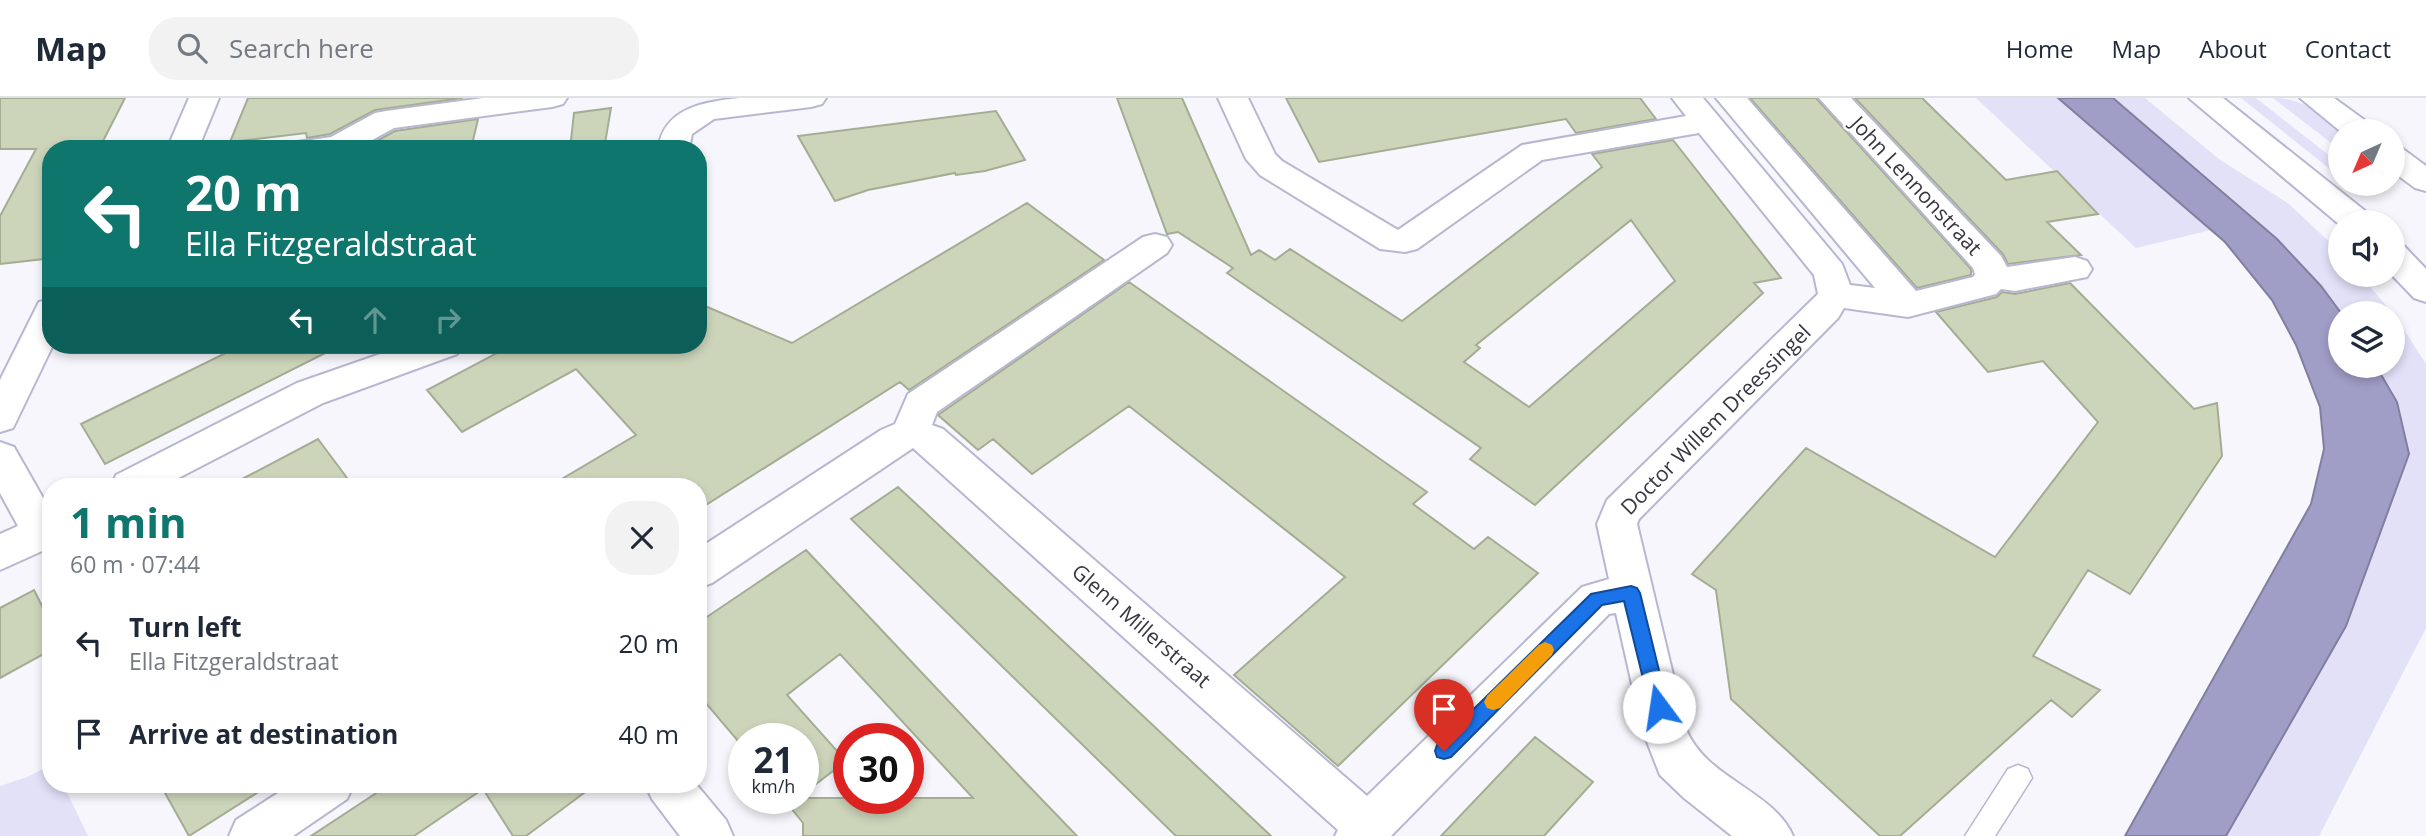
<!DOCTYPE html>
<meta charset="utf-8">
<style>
body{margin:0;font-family:"Open Sans",sans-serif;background:#f2f2f3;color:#1f2937;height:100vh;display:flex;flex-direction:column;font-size:26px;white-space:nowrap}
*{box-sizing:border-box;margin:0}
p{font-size:23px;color:#747a83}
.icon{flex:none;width:38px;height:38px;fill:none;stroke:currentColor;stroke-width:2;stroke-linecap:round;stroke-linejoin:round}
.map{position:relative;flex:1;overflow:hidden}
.side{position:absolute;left:42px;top:380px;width:665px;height:315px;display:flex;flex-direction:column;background:#fff;border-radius:28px;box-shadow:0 4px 10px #0003}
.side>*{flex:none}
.hud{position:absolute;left:42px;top:42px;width:665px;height:214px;border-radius:28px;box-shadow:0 4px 10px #0003;background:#0f766e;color:#fff;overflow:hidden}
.needle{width:46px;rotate:224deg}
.fabs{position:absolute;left:2328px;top:21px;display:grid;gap:14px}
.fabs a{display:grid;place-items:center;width:77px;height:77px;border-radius:50%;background:#fff;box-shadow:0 4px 10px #0003;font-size:35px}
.speed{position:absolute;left:728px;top:625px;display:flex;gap:14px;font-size:35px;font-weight:700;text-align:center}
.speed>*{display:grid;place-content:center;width:91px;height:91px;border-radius:50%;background:#fff;box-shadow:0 4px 10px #0003;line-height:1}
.speed small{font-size:18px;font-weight:400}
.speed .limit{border:10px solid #d22;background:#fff;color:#111}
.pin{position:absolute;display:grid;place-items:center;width:60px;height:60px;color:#fff;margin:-72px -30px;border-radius:50% 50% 50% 0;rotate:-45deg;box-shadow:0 0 7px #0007}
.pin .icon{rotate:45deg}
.me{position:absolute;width:77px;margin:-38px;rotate:346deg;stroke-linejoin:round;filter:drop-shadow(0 0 5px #0008)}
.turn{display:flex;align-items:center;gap:24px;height:147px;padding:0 28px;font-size:32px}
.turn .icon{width:91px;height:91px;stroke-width:2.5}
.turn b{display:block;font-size:49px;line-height:60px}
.lanes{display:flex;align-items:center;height:66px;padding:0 28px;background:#0003;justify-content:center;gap:35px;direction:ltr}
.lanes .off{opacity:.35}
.round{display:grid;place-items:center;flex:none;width:74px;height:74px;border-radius:28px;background:#f2f2f3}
.head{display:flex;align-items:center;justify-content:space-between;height:119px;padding:0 28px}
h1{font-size:42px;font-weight:700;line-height:52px;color:#0f766e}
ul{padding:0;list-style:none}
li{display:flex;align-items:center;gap:21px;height:91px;padding:0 28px}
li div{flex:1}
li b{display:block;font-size:26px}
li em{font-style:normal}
header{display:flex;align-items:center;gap:42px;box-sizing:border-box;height:98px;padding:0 35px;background:#fff;border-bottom:2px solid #e0e1e3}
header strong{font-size:33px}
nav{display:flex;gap:38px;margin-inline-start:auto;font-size:24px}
.search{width:490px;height:63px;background:#f2f2f3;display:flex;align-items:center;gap:18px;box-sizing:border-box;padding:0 24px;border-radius:28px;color:#747a83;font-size:26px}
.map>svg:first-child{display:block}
.green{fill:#e2e1f8}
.water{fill:#a09ec7;stroke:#817f9f;stroke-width:2}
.building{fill:#ccd5ba;stroke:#a4ad93;stroke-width:2;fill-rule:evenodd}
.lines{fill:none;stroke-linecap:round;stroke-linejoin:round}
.lane-casing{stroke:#b8b7d2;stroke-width:3}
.street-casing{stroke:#b8b7d2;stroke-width:4}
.secondary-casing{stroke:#b8b7d2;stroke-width:4}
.lane{fill:#fff;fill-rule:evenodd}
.street{fill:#fff;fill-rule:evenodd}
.secondary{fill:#fff;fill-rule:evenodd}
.route{fill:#1a73e8;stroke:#114b97;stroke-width:2}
.slow{fill:#f59e0b}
.labels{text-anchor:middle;stroke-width:5;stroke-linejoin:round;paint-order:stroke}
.street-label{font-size:21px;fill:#383742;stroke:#fff}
</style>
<header>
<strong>Map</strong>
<div class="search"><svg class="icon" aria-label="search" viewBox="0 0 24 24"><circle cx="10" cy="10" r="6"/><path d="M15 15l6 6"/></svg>Search here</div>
<nav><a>Home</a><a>Map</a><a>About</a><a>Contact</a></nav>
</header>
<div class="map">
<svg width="2426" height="738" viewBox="0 0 2426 738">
<rect width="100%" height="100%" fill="#f6f6fc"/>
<path class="green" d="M1976 0H2058L2211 132 2136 150Z
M2113 0H2145L2219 61 2289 106 2340 154V177H2360L2395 218 2426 266V530L2319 738H2226L2346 528 2409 356 2397 304 2376 268H2392V215H2341C2281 132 2190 67 2113 0Z
M2241 0H2256L2340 66V79Z
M2273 0C2303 0 2320 16 2343 33H2340V52Z
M51 667V686H63L88 738H0V688L27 679Z"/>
<path class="water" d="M2058 0H2113L2277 141 2321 188 2341 215 2340 268H2376L2397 304 2409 356 2346 528 2226 738H2125L2311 406 2324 351 2320 309 2296 247 2272 202 2225 144Z"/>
<path class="building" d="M0 0H125L99 51H51V148L44 161 0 166V118L36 51H0Z
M248 0H463L375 12 330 36 307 40 306 35 230 44Z
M1117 0H1182L1251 157 1259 152 1275 162 1290 151 1402 223 1602 69 1592 56 1673 42 1781 180 1754 185 1763 195 1535 407 1470 361 1481 350 1227 175 1233 170 1178 134 1167 136ZM1631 122 1675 183 1529 309 1464 264 1480 250 1476 247Z
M1286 0H1640L1656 21 1576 35 1566 21 1319 64Z
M1750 0H1816L1971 171V177L1917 190Z
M1855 0H1922L2006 82 2057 73 2098 116 2047 124 2081 157 2008 166 2003 156Z
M611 10 604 51H570L574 15Z
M996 13 1025 62 985 73 956 77 955 75 868 92 835 103 798 38Z
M478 21 471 51H362L395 33Z
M1027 105 1104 162 909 292 900 284 698 412V388H550L636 337 576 271 462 334 427 292 512 247H698V205L792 245Z
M1129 184 1427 394 1413 406 1474 451 1488 439 1538 475 1338 668 1234 577 1345 479 1129 308 1032 376 993 341 978 352 938 317Z
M2070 185 2194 311 2217 305 2222 358 2130 496 2088 472 2033 558 2100 592 2072 619 2051 602 1900 738H1880L1731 601 1716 492 1692 476 1806 350 1995 459 2098 324 2043 263 1988 274 1936 214 1997 199 2002 194 2015 196Z
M242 247H341L105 366 81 326Z
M318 341 353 388H229Z
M898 389 1094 572 1271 738H1176L851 421Z
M806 452 1024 683 1077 738H803V725L783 700H973L840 556 787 597 846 663 803 696V640H744V650L698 596V525Z
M34 492 51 526V552L0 580V510Z
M1535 639 1593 684 1544 738H1441Z
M160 686H271L189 738Z
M390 686H596L526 738H513L483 691 414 738H311Z"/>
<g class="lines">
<g class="lane-casing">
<path id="lane" d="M2018 667 2028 671 2032 680 1995 738H1965L2008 671Z"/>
</g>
<g class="street-casing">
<path id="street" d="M189 0H219L198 51H167Z
M483 0H567L563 6 552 9 394 30 356 51H293L297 44 331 39 375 15 386 13Z
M739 0H826L822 6 811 9 714 21 692 36 689 51H658C664 9 705 4 739 0Z
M1218 0H1248L1275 56 1282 63 1398 132 1522 47 1686 18 1672 0H1703L1842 166 1850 187 1875 190 1716 0H1747L1916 193 1973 179 1975 176 1973 170 1819 0H1851L2001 158 2007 169 2075 159 2087 163 2092 171 2087 179 2015 193 2001 191 1996 196 1908 219 1844 210 1838 220 1639 421 1637 426 1686 631C1706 681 1773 692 1793 738H1732L1684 700 1660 677 1642 631 1616 515 1609 516 1391 738H1335L1338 732 913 350 712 485 698 490V451L881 332 895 326 908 296 1143 139 1155 136 1167 139 1172 147 1167 155 937 314 932 327 943 331 1367 698 1582 489 1609 481 1597 426 1607 402 1818 196 1814 177 1699 35 1542 62 1417 151 1405 154 1380 151 1260 77 1246 61Z
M2300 0H2334L2370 26 2374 33H2340Z
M2392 48 2403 51 2426 68V93L2415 90 2392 73Z
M51 201 53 247 13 330 0 334V282L39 204Z
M406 247H462L457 256 323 305 163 388H111L116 377 297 285Z
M0 344 14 349 51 414V449L0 472V436L18 428 0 395Z
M292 686H354L347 701 293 738H229L236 722Z
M645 686H696L726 722 733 738H680L652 701Z"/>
</g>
<g class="secondary-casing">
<path id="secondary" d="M2189 0H2223L2369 116 2373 124H2340V127Z
M2392 145 2404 148 2426 171V204L2414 200 2392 177Z"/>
</g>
<use href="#lane" class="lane"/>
<use href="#street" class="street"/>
<use href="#secondary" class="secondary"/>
</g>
<path class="route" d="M1631 488 1637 490 1640 495 1668 609 1665 614 1659 617 1652 614 1650 609 1624 503 1602 507 1451 659 1444 661 1437 659 1435 653 1437 647 1591 496Z"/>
<path class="slow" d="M1545 544 1552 547 1554 552 1552 557 1500 610 1493 612 1487 610 1484 604 1487 598 1539 547Z"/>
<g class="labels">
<g class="street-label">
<text transform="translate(1916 88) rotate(47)" y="7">John Lennonstraat</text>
<text transform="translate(1716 322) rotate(-45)" y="7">Doctor Willem Dreessingel</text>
<text transform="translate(1141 528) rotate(41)" y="7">Glenn Millerstraat</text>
</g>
</g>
</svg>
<div class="fabs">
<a><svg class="needle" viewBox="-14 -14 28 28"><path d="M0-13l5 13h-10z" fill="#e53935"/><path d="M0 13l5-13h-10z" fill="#747a83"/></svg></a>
<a><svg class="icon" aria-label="sound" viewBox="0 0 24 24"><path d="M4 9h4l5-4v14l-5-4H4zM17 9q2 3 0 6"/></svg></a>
<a><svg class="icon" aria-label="layers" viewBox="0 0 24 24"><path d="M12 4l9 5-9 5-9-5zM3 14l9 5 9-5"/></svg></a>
</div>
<div class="speed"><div>21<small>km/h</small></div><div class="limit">30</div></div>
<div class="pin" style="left:1444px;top:653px;background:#d93025"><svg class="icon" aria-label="arrive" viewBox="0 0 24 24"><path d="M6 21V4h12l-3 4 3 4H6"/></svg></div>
<svg class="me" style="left:1659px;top:609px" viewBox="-20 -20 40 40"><circle r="19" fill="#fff"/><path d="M0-13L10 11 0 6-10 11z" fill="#1a73e8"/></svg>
<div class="hud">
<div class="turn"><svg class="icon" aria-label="left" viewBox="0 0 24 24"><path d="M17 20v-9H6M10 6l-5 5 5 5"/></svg><div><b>20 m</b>Ella Fitzgeraldstraat</div></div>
<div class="lanes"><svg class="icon" aria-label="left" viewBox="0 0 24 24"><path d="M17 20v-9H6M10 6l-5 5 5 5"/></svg><svg class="icon off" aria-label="ahead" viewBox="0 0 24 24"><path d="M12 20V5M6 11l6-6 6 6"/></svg><svg class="icon off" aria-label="right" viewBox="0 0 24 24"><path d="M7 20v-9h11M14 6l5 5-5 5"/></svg></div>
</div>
<section class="side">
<div class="head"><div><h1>1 min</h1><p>60 m · 07:44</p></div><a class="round"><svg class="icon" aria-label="close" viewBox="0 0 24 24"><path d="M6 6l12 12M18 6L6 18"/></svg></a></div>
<ul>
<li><svg class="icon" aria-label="left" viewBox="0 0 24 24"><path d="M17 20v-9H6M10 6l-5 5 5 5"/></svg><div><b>Turn left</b><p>Ella Fitzgeraldstraat</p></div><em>20 m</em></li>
<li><svg class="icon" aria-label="arrive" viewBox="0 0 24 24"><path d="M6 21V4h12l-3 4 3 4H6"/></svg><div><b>Arrive at destination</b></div><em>40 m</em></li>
</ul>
</section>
</div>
